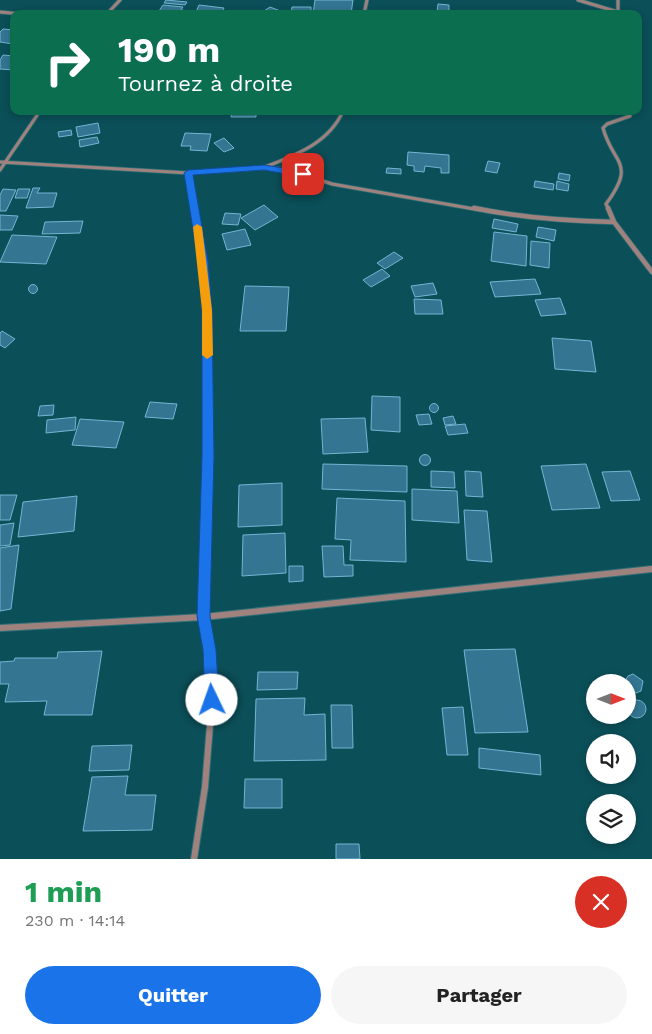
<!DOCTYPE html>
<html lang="fr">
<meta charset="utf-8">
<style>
body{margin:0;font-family:"Work Sans",sans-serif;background:#f6f6f6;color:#222;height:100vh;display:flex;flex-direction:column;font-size:19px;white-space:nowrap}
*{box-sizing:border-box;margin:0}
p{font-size:16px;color:#767676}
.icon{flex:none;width:28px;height:28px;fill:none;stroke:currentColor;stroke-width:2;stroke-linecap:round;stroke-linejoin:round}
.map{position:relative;height:859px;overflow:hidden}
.details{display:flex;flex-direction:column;background:#fff;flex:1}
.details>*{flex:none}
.banner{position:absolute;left:10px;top:10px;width:632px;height:105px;border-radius:10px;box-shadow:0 2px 8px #0003;background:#0b6e4f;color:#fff;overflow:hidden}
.needle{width:32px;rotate:90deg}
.buttons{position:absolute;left:586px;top:674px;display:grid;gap:10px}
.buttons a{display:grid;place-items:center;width:50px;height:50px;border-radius:50%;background:#fff;box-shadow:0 2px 8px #0003;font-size:25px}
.pin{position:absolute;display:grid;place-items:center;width:42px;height:42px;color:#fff;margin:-21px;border-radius:10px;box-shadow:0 2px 8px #0006}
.me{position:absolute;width:55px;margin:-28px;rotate:357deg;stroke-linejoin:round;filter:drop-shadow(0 0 4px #0008)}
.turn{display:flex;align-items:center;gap:18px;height:105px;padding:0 25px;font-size:22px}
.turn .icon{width:65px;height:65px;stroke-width:2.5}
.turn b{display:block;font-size:35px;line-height:42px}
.round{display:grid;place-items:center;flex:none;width:52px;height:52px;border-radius:26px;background:#f6f6f6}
.overview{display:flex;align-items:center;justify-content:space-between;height:85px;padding:0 25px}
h1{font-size:30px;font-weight:700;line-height:38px;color:#1e9e55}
.primary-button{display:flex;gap:10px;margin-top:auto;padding:10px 25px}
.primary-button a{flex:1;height:58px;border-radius:30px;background:#1a73e8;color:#fff;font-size:20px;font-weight:700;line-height:58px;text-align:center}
.primary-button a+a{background:#f6f6f6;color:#222}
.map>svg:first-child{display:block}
.building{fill:#347692;stroke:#73b5d3}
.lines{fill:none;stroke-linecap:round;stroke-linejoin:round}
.minor-far2-casing{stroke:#316e76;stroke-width:4.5}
.minor-far1-casing{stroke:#316e76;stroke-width:6}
.minor-casing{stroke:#316e76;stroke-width:8}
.minor-far2{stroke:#9f827e;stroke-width:3}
.minor-far1{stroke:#9f827e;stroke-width:4.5}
.minor{stroke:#9f827e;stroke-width:6}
.route{fill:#1a73e8;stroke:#114b97}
.slow{fill:#f59e0b}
</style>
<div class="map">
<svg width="652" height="859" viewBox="0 0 652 859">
<rect width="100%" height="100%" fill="#0b4f58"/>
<path class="building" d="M166 0 187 2 185 5 164 3Z
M315 0H353L351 14H313Z
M438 4 449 5V13L437 12Z
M163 5 183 7 181 10 188 11 186 14 159 11Z
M199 5 224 8 221 14H195Z
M270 7 283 12 261 13Z
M292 7H311V14H291Z
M3 29 14 30 13 44 0 42V32Z
M3 55 14 56V70L0 69V60Z
M232 111H256V117H231Z
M98 123 100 133 78 137 76 127Z
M71 130 72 135 59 137 58 132Z
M185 133 211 134 207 151 190 150 191 146H181Z
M97 137 99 143 80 147 79 140Z
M224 138 234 148 224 152 214 143Z
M408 152 449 155V173H441V168L425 166 424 172 414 171V166L407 165Z
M488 161 500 163 497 173 485 171Z
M387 168 401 169V174L386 173Z
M559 173 570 175 569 181 558 179Z
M535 181 554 184 553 190 534 187Z
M557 181 569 184 568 191 556 189Z
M33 188H40L37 193H57L53 207 26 208Z
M3 189 16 190 6 211H0V195Z
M18 189H30L27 198H15Z
M264 205 278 217 255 230 241 218Z
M225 213 241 214 238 225 222 224Z
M0 215 18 216 12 230H0Z
M494 219 518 224 516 232 492 228Z
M83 221 80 233 42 234 45 222Z
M538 227 556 230 554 241 536 237Z
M245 229 251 245 227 250 222 234Z
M494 232 527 236 526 266 491 261Z
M12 235 57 237 46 264 0 262Z
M531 241 550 243 549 268 530 265Z
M394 252 403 258 385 269 377 263Z
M382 269 390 276 371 287 363 280Z
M535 279 541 294 495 297 490 282Z
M433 283 437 294 415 297 411 286Z
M28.5 289a4.5 4.5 0 1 1 9 0a4.5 4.5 0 1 1-9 0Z
M245 286 289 287 286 331H240Z
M560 298 566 314 541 316 535 300Z
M414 299 441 300 443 314H415Z
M2 331 15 339 5 348 0 345V333Z
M552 338 591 341 596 372 555 369Z
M372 396 400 397V432L371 430Z
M150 402 177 404 173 419 145 417Z
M429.5 408a4.5 4.5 0 1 1 9 0a4.5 4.5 0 1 1-9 0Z
M54 405 53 415 38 416 40 406Z
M429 414 432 424 419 425 416 415Z
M453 416 456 424 445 425 443 418Z
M76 417 75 430 46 433 47 420Z
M365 418 368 452 323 454 321 419Z
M80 419 124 422 116 448 72 445Z
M465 424 468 433 448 435 445 426Z
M419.5 460a5.5 5.5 0 1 1 11 0a5.5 5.5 0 1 1-11 0Z
M323 464 407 466V492L322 489Z
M586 464 600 508 552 510 541 466Z
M431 471 454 472 455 488 431 487Z
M465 471 481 472 483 497 466 496Z
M630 471 640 500 611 501 602 472Z
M282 483V525L238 527 239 485Z
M412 489 457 491 459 523 412 520Z
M0 495H17L10 520H0Z
M77 496 74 531 18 537 23 502Z
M337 498 405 501 406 562 350 560 351 540 335 539Z
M464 510 487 511 492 562 467 560Z
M14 523 10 545 0 546V525Z
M285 533 286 573 242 576 243 535Z
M19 545 11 609 0 611V548Z
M322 546H343L344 565H353V576L324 577Z
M289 566H303V581L289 582Z
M515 649 528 732 475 733 464 650Z
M102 651 92 715H44L47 701 5 702 9 684H0V662L14 661 15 658H57L58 652Z
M258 672H298L297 689 257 690Z
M633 674 643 681 641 691 636 693 628 688 625 681 628 676Z
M305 698 304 715 325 714 326 760 254 761 256 699Z
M628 709a9 9 0 1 1 18 0a9 9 0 1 1-18 0Z
M331 705H352L353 748H332Z
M463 707 468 755H447L442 708Z
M132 745 129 770 89 771 92 746Z
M479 748 540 755 541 775 479 768Z
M128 776 125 795H156L152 830 83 831 92 777Z
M245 779H282V808H244Z
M336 844H359L360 859H336Z"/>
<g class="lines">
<g class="minor-far2-casing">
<path id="minor-far2" d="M578 0 618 12
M618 0V14
M0 12 21 14
M107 14 120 0
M364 14 367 0
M0 162 189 173 264 168 286 169 332 184 480 210
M265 167C296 155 329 143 343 111
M0 170 40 111
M189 173 195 210
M609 210 606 204C637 162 613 165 603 128L607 124 630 116V111"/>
</g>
<g class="minor-far1-casing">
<path id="minor-far1" d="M195 208C209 301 210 395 207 488
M474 208C521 218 566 221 614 222L608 208
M614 222 652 272"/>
</g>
<g class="minor-casing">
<path id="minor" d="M0 628 204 617 652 569
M194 859 205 787 212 700 209 650 204 617 207 487"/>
</g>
<use href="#minor-far2" class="minor-far2"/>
<use href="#minor-far1" class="minor-far1"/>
<use href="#minor" class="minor"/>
</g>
<path class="route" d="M264 165 303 171 307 174 303 177 264 170 193 175 208 261 212 310 214 456 210 616 216 650 219 700 217 705 212 708 207 705 205 700 203 650 197 616 202 456V310L198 261 184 173 188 170Z"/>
<path class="slow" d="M197 224 202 227 212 310 213 355 207 359 202 355V310L193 227Z"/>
</svg>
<div class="buttons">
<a><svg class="needle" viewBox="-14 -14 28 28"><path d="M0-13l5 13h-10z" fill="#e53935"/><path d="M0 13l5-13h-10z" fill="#767676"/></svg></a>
<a><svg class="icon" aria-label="sound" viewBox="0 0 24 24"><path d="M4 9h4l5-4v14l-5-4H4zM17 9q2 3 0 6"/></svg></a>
<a><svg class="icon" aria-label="layers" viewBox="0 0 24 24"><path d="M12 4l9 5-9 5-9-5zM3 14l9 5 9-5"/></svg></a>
</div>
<div class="pin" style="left:303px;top:174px;background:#d93025"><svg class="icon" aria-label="arrive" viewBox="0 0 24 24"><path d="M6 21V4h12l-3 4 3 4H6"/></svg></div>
<svg class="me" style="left:212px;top:700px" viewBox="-20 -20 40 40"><circle r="19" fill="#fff"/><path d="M0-13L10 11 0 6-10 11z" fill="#1a73e8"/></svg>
<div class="banner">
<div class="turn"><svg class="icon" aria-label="right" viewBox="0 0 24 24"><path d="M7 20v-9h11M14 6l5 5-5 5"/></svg><div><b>190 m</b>Tournez à droite</div></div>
</div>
</div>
<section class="details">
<div class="overview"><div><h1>1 min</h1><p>230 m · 14:14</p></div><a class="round" style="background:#d93025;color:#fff"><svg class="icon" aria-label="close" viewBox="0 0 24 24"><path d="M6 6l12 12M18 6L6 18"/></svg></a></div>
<div class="primary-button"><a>Quitter</a><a>Partager</a></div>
</section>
